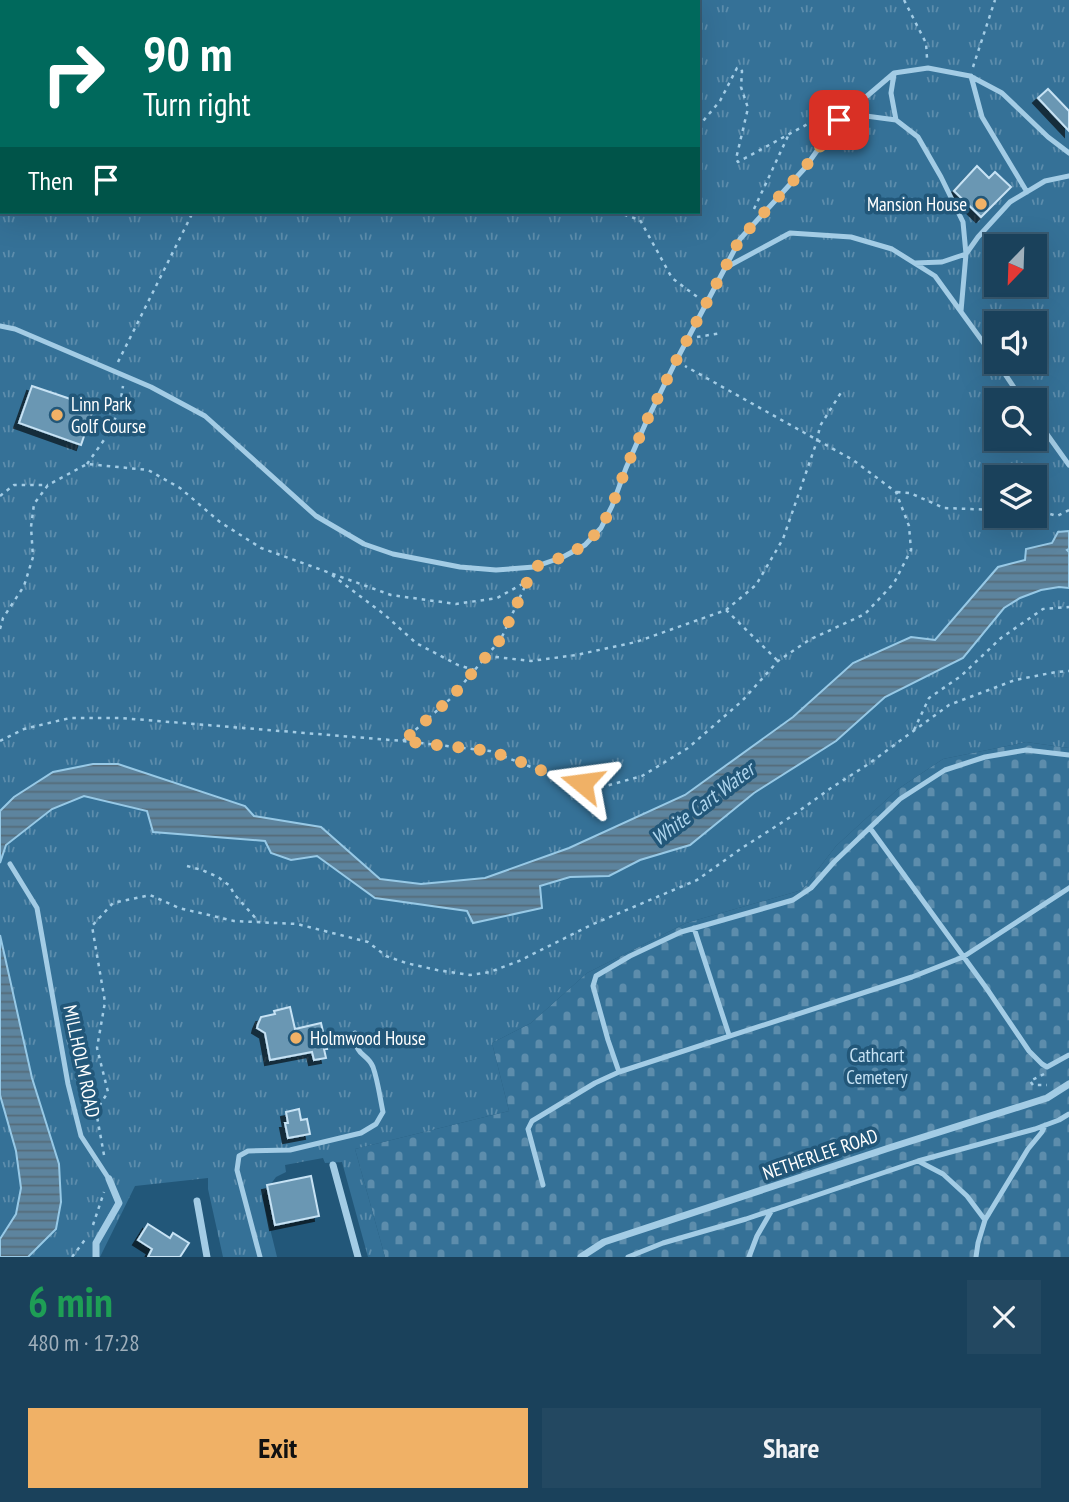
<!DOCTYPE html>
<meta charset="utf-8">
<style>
body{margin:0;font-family:"PT Sans Narrow",sans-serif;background:#234861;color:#f1f3f6;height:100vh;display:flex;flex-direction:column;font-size:26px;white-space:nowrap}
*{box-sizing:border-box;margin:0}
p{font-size:23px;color:#9fafbb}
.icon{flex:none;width:38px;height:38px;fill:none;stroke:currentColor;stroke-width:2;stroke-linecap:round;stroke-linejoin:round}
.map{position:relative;height:1257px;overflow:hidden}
.panel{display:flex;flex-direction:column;background:#1a415b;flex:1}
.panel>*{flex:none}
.banner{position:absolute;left:0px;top:0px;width:700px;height:214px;box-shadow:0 7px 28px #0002,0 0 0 2px #385a71;background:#00695c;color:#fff;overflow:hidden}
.needle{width:46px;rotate:203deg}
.tools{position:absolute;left:984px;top:234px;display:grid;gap:14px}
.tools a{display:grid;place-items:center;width:63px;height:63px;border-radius:0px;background:#1a415b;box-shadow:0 7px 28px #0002,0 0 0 2px #385a71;font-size:35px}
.pin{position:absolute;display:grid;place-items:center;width:60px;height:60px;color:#fff;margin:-30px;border-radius:14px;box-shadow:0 4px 10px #0006}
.me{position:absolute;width:77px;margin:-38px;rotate:286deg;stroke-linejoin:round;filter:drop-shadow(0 0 5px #0008)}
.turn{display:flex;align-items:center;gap:24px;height:147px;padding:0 28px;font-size:32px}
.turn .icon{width:91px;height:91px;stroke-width:2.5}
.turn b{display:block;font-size:49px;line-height:60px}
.then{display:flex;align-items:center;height:66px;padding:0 28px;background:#0003;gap:14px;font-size:26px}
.round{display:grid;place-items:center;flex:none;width:74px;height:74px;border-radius:0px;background:#234861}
.overview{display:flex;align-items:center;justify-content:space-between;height:119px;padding:0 28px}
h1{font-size:42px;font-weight:700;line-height:52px;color:#1e9e55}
.action{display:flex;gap:14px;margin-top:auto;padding:14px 28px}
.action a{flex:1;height:80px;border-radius:0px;background:#f0b166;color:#111;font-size:28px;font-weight:700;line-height:80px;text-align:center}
.action a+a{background:#234861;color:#f1f3f6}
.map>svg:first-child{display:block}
.cemetery{fill:url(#cemetery-stones)}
.park{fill:url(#park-tufts);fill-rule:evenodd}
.water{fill:url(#water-rules);stroke:#97c9e6;stroke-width:2}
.building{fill:#6b97b3;stroke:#c6e2f4;stroke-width:2;filter:url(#shadow)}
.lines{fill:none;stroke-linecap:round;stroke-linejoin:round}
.path{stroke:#a3cce5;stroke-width:2.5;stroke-dasharray:3.5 5;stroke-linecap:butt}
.service{stroke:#a3cce5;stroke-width:5}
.minor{stroke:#a3cce5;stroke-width:7}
.route{stroke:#f0b166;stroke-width:12;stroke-dasharray:0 21.6}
.poi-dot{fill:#f0b166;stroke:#225779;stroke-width:2.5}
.labels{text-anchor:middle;stroke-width:7;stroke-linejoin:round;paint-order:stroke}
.poi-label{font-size:19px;fill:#fff;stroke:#225779;text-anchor:start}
.park-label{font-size:19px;fill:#c6e2f4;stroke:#225779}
.street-label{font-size:19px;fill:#fff;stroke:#225779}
.water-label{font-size:21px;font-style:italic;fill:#aed5ed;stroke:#225779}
</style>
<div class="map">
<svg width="1069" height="1257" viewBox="0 0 1069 1257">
<defs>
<pattern id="cemetery-stones" width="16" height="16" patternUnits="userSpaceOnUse" patternTransform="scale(1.75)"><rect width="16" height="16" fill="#357197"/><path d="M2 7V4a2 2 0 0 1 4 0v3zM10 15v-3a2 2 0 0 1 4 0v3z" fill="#5d8dac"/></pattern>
<pattern id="park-tufts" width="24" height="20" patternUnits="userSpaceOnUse" patternTransform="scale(1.75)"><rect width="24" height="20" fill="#357197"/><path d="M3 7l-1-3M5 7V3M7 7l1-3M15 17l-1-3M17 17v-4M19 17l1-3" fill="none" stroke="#5d8dac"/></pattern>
<pattern id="water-rules" width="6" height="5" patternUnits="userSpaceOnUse" patternTransform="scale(1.75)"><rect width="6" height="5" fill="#5d849e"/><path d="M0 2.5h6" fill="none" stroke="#556b79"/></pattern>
<filter id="shadow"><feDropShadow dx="-5" dy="5" stdDeviation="0" flood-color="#0009"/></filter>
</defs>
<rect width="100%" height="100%" fill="#225779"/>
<path class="cemetery" d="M1026 742 1069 748V1257H385L355 1149 509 1111 492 1043 531 1023 587 973 686 923 802 890 836 846 898 789 943 759Z"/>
<path class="park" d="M0 0H1069V748L1026 742 943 759 898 789 836 846 802 890 686 923 587 973 531 1023 492 1043 509 1111 355 1149 385 1257H368L342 1162 325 1163 323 1158 285 1165 286 1172 276 1177 262 1196 277 1257H223L208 1189V1178L135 1186 100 1257H0ZM2 2H698V212H2ZM996 247H1034V285H996ZM996 324H1034V362H996ZM996 401H1034V439H996ZM996 478H1034V516H996Z"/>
<path class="water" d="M1069 531V549L1067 550 1069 552V588L1059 587 1041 590 1020 598 1004 608 963 658 885 697 836 741 754 793 690 845 640 860 609 876 570 877 540 886 542 908 473 923 467 911 375 898 317 856 291 860 271 853 265 841 153 832 147 811 84 796 52 809 6 845 0 863V811L14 797 53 772 93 764H118L245 806 254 816 321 827 380 879 421 884 485 878 569 848 685 795 793 717 853 663 911 637 935 640 998 567 1025 560 1026 549 1052 543 1058 532Z
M0 935 32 1078 59 1164 61 1202 56 1229 28 1257H0V1239L16 1214 21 1188 16 1151 0 1095Z"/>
<path class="building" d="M1048 89 1069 111V131L1038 98Z
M977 166 989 178 995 172 1011 187 981 217 954 191Z
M32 386 94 407 81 445 19 423Z
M290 1007 295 1029 321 1023 327 1049H324L326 1058 314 1060 312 1052 270 1060 265 1033 257 1028 258 1024 261 1017 275 1014 274 1011Z
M299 1109 301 1120 307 1119 310 1134 288 1138 285 1123H288L286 1112Z
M311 1176 319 1216 275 1225 267 1185Z
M148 1224 170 1238 173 1233 189 1243 180 1257H148L152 1249 138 1240Z"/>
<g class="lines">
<path class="path" d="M244 0V2
M449 0 451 2
M656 0V2
M904 0 926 43 927 58
M973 67 995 0
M698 127 720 101 737 68H740L742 71 741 87 748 108 736 159 738 162 815 120H829
M754 209 788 136
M616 212 640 220 672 278 700 299
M697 337 722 333
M118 362 193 212
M87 464 104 440 119 411 123 386
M897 492 910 493 944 508 996 510
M0 496 14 485H48
M1034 509 1057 516 1069 510
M332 575 385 615 416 643 458 665 474 670
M726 610 778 661
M0 629 3 618 24 586 33 557 31 527 34 504 48 485 87 464 148 470 180 488 220 522 261 548 391 595 456 604 497 598 526 582
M487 656 531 661 576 655 636 642 726 610 756 585 783 539 817 441 820 426 842 391
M914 730 929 698 961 676 1001 638 1043 609 1069 607
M0 741 24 729 70 718H121L403 741 450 699 501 639 530 575
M403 741 490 751 562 779 602 787 642 776 688 748 742 701 778 661 809 640 865 614 894 583 911 550 909 526 896 492 853 460 685 366
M187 866 202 870 218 877 230 886 234 894 259 922
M1044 1074 1030 1081 1033 1085H1047
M104 1155 96 1111 108 1092 97 1048 105 1002 92 926 113 903 150 895 179 908 234 921 297 924 368 942 386 956 406 963 437 970 470 975 490 972 519 961 591 925 697 880 742 848 792 816 831 788 867 765 949 705 1015 680 1056 672 1069 671
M93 1225 104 1192
M72 1257 87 1237"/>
<path class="service" d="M894 74 891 93 896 120
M971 76 982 117 1027 192
M840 120 866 116 896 120 918 137 941 177 963 222 966 254 942 262 915 263
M725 268 740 239 804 169 839 120 894 73 928 68 970 76 1002 93 1048 137 1069 153
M961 311 966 254 978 237 1010 202 1045 181 1069 176
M0 326 15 329 151 387 205 416 316 516 364 544 393 554 460 567 496 570 534 567 563 557 585 545 601 528 612 506 626 468 647 420 676 361 725 268 790 233 851 237 892 249 935 276 996 360
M997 362 1023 401
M1034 416 1069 465
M870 828 987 989 1029 1051 1042 1064 1047 1067 1069 1055
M10 864 37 908 68 1084 81 1136 109 1179
M694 928 729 1035
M619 1072 608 1040 593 986 596 976 630 956 681 932 793 900 811 888 834 862 900 799 945 770 985 757 1026 750 1069 755
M918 1161 943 1174 967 1196 985 1220
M543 1185 528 1129 532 1121 595 1083 619 1072 912 977 963 957 1069 888
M260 1257 237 1170 239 1156 248 1151 290 1150 361 1133 376 1124 383 1112C380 1098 378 1081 373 1067 367 1052 355 1058 355 1033
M628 1257 663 1243 746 1219 918 1161 1035 1129 1059 1120 1069 1114
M749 1257 757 1236 772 1210
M976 1257 978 1243 985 1220 1028 1149 1042 1132 1045 1125"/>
<path class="minor" d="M333 1165 358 1257
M197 1201 207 1257
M96 1257V1243L119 1203 109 1179
M581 1257 604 1242 892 1147 1047 1098 1069 1084"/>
</g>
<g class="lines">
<path class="route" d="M582 783 562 779 524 763 490 751 403 741 450 699 501 639 534 567 563 557 585 545 601 528 612 506 626 468 647 420 676 361 740 239 804 169 839 120"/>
</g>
<g class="poi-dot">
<circle cx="981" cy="204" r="7"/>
<circle cx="57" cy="415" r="7"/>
<circle cx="296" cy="1038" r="7"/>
</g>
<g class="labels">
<g class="poi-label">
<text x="967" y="211" text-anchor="end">Mansion House</text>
<text x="71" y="411">Linn Park<tspan x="71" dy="22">Golf Course</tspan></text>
<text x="310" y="1045">Holmwood House</text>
</g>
<g class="park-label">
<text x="877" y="1062">Cathcart<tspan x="877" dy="22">Cemetery</tspan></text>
</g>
<g class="street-label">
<text transform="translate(82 1061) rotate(78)" y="7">MILLHOLM ROAD</text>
<text transform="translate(820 1154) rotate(-19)" y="7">NETHERLEE ROAD</text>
</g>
<g class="water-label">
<text transform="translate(703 804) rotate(-37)" y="7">White Cart Water</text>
</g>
</g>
</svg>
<div class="tools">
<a><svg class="needle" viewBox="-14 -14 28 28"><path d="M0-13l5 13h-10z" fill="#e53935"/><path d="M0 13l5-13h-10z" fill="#9fafbb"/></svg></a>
<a><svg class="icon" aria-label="sound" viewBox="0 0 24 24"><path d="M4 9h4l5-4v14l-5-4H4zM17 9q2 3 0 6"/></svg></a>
<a><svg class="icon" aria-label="search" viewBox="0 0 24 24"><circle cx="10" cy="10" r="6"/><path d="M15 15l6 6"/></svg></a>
<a><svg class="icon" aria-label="layers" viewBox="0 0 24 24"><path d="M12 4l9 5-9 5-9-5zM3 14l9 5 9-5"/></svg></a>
</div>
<div class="pin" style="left:839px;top:120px;background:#d93025"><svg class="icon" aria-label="arrive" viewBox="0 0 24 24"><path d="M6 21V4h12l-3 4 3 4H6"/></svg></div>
<svg class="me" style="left:582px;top:783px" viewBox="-20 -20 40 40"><path d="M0-17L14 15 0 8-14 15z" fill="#f0b166" stroke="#fff" stroke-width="4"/></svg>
<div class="banner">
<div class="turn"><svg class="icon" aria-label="right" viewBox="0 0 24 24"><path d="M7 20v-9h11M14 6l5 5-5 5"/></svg><div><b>90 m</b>Turn right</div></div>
<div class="then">Then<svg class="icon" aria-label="arrive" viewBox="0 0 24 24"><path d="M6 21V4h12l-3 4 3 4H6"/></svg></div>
</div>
</div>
<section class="panel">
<div class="overview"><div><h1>6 min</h1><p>480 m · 17:28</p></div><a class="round"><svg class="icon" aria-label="close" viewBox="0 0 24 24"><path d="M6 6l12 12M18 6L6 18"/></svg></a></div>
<div class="action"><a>Exit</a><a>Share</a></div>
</section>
